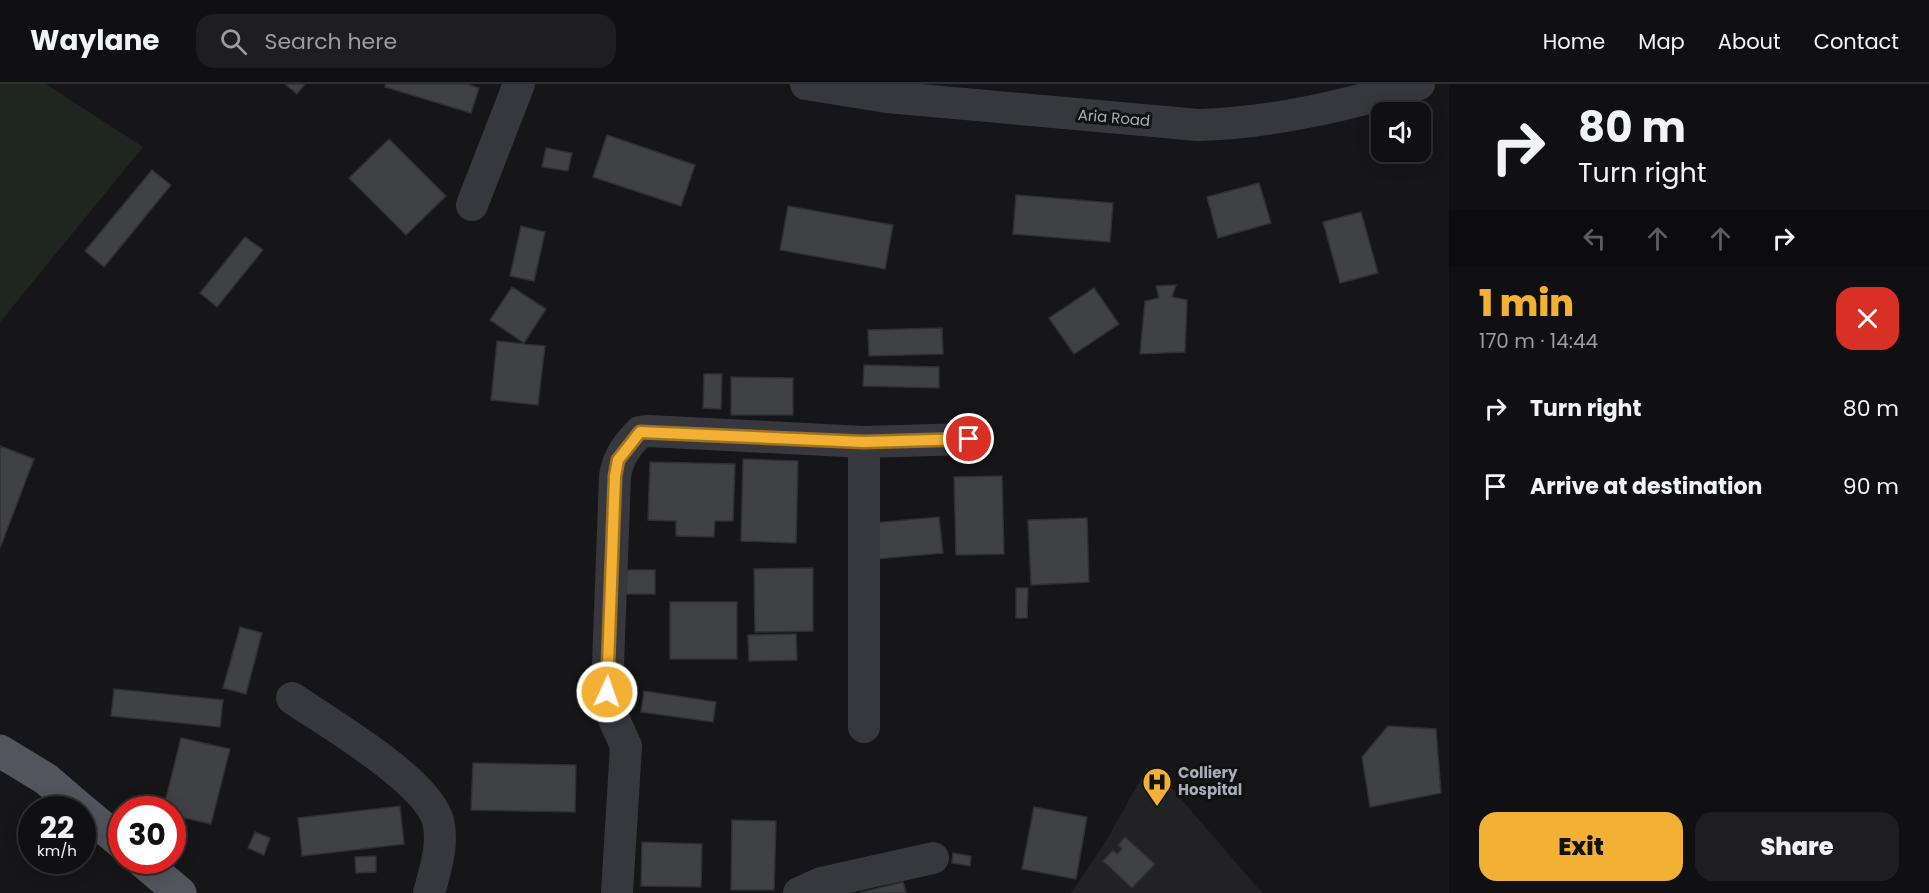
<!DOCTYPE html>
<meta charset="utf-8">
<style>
body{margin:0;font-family:Poppins,sans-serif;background:#1e1e20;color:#f1f3f6;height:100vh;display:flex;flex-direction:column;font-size:22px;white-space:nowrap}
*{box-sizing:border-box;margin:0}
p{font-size:20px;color:#9c9d9f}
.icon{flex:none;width:33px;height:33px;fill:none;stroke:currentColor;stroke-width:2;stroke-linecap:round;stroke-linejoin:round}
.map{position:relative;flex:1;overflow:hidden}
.sheet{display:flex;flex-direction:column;background:#101012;width:480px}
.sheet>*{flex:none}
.banner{background:#101012;color:#f1f3f6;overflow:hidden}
.buttons{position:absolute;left:1371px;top:18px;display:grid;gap:12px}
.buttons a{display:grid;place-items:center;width:60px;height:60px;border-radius:12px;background:#101012;box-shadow:0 3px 15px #0003,0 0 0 2px #303032;font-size:30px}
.speed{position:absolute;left:18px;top:712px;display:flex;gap:12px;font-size:30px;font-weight:700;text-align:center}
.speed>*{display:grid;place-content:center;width:78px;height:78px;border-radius:50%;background:#101012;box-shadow:0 3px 15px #0003,0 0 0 2px #303032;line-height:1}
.speed small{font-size:15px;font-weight:400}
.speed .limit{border:9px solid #d22;background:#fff;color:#111}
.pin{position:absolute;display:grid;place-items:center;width:51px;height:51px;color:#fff;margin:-26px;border:3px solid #fff;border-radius:50%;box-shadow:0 2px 6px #0007}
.me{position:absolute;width:66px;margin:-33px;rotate:3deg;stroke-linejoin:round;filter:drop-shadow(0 0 4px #0008)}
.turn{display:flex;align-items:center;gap:21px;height:126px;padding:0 30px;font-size:27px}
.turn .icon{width:78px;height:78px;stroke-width:2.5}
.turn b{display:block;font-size:42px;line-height:51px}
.lanes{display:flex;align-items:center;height:57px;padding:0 30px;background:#0003;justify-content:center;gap:30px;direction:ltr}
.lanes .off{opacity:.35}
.round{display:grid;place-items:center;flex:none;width:63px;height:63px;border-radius:18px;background:#1e1e20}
.overview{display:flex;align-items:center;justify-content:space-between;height:102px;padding:0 30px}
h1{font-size:36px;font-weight:800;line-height:45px;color:#f2b134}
.primary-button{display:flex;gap:12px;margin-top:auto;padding:12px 30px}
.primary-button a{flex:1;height:69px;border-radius:18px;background:#f2b134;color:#111;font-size:24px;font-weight:800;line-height:69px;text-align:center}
.primary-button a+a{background:#1e1e20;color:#f1f3f6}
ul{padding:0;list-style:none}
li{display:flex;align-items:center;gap:18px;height:78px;padding:0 30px}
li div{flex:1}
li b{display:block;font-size:22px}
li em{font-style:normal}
header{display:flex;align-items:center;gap:36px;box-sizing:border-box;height:84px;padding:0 30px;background:#101012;border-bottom:2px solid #303032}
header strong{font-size:28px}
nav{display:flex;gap:33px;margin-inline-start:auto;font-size:21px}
.search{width:420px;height:54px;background:#1e1e20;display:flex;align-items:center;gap:15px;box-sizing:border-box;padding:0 21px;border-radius:18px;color:#9c9d9f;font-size:22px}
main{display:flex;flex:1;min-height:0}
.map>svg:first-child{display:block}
.built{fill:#222225}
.green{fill:#1e261f}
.building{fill:#404145;stroke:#303034;stroke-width:1.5}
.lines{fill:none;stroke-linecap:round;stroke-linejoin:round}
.minor{stroke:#37383d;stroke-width:32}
.major{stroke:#53555c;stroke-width:33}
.route-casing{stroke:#9d7322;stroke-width:15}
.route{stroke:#f2b134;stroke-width:10}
.labels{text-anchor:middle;stroke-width:6;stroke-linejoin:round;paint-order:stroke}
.street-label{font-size:15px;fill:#a8adb8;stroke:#111113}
.poi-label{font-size:15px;font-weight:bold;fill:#a8adb8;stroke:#111113;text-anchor:start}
</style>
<header>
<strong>Waylane</strong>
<div class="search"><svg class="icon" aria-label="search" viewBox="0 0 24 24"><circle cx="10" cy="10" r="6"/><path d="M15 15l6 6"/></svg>Search here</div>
<nav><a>Home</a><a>Map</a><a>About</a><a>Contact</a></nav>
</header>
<main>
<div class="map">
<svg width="1449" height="809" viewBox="0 0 1449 809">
<rect width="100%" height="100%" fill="#161618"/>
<path class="built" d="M1142 693 1163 694 1262 809H1071L1107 755Z"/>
<path class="green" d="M0 0H46L143 63 0 238Z"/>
<path class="building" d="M285 0H305L297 10Z
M386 0H467L479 4 471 29 385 3Z
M607 51 695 81 681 122 593 93Z
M389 55 446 112 406 151 349 94Z
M546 64 572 69 568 87 542 83Z
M152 86 171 101 104 183 85 167Z
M1259 99 1271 139 1218 154 1207 113Z
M1016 111 1113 119 1110 158 1013 150Z
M788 122 893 141 885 185 780 166Z
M1361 128 1378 189 1340 199 1323 138Z
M521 142 545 148 534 197 510 192Z
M245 153 263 166 217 223 200 209Z
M1176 201 1172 213 1187 216 1185 268 1140 270 1145 217 1159 214 1156 202Z
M512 203 546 225 524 259 490 236Z
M1094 204 1119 240 1074 270 1049 234Z
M942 244 943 270 869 272 868 246Z
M497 257 545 262 538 321 491 316Z
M864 281 939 283V304L863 302Z
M704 290H722L721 325 703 324Z
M731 293 793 294V331H731Z
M0 362 34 375 0 464Z
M743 375 798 377 796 459 741 457Z
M650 378 735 380 733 437H715L714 453 676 452V437L648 436Z
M1002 392 1004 470 956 471 954 393Z
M939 433 943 469 876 475 873 439Z
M1087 434 1089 498 1031 501 1028 436Z
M813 484V547L755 548 754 485Z
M627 486H655V510H626Z
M1016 504H1028L1027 534H1016Z
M670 518H737V575H670Z
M240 543 262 549 246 610 223 604Z
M796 550 797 576 749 577 748 551Z
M114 605 223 616 220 643 111 632Z
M644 607 716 618 713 638 641 628Z
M1388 642 1436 645 1441 709 1370 723 1362 673Z
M181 654 230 665 211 740 172 731V726H163Z
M473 679 576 681 575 728 471 726Z
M400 722 404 760 302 772 298 734Z
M1034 723 1087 733 1076 795 1022 785Z
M732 736 776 737 774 806H731Z
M255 748 270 754 264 771 248 764Z
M1125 753 1155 780 1132 804 1103 777 1113 766 1117 770 1122 765 1118 761Z
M642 758 702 760 701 803 641 802Z
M953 769 971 772 970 782 952 779Z
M376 772V788L356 789 355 773Z
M903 798 906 809H859Z"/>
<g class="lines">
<path class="minor" d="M806 0 887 13 1198 41C1274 39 1346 21 1419 0
M472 121 519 0
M292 614C328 639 427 696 438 737 444 760 435 787 429 809
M864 643V358
M617 809 626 662 612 631 607 608 615 392C618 373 627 361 640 348L649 347 864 358 969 355
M799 809 821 799 933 774"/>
<path class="major" d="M0 667 46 695 82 726
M82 726 122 759
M142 777 180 809"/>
</g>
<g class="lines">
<g class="route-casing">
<path id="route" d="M607 608 615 392 618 376 640 348 864 358 969 355"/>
</g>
<use href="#route" class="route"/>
</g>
<defs>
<g id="hospital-pin" transform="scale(1.5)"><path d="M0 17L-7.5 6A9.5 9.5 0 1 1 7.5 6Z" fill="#f2b134" stroke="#111113"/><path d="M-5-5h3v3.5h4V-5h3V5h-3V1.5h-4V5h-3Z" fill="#111"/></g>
</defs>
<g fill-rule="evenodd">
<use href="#hospital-pin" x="1157" y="698"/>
</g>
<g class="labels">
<g class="street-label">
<text transform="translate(1114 34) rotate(5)" y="5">Aria Road</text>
</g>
<g class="poi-label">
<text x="1178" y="694">Colliery<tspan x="1178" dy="17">Hospital</tspan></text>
</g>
</g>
</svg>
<div class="buttons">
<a><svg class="icon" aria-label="sound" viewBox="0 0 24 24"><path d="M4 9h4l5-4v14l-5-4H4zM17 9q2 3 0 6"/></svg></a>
</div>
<div class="speed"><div>22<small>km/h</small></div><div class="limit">30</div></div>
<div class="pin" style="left:969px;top:355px;background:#d93025"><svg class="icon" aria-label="arrive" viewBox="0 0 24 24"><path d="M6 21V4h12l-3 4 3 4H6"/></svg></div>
<svg class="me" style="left:607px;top:608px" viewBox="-20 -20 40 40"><circle r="17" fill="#f2b134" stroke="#fff" stroke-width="3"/><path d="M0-11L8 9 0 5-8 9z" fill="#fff"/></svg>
</div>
<section class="sheet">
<div class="banner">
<div class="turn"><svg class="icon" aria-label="right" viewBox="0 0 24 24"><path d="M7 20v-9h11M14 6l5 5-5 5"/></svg><div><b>80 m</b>Turn right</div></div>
<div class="lanes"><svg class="icon off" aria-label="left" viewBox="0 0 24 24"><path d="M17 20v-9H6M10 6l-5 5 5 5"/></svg><svg class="icon off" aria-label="ahead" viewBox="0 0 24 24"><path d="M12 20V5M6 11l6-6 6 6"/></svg><svg class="icon off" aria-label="ahead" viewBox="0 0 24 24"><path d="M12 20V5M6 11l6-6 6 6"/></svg><svg class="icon" aria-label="right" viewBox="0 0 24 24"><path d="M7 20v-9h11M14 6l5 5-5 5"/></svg></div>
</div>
<div class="overview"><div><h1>1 min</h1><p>170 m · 14:44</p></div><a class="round" style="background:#d93025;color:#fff"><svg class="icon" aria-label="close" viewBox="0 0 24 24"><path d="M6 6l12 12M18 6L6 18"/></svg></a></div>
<ul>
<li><svg class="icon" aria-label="right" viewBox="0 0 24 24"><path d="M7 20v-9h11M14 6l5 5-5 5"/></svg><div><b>Turn right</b></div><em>80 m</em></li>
<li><svg class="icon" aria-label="arrive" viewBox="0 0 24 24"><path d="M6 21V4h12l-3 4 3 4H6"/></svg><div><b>Arrive at destination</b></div><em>90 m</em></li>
</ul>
<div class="primary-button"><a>Exit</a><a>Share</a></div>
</section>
</main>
